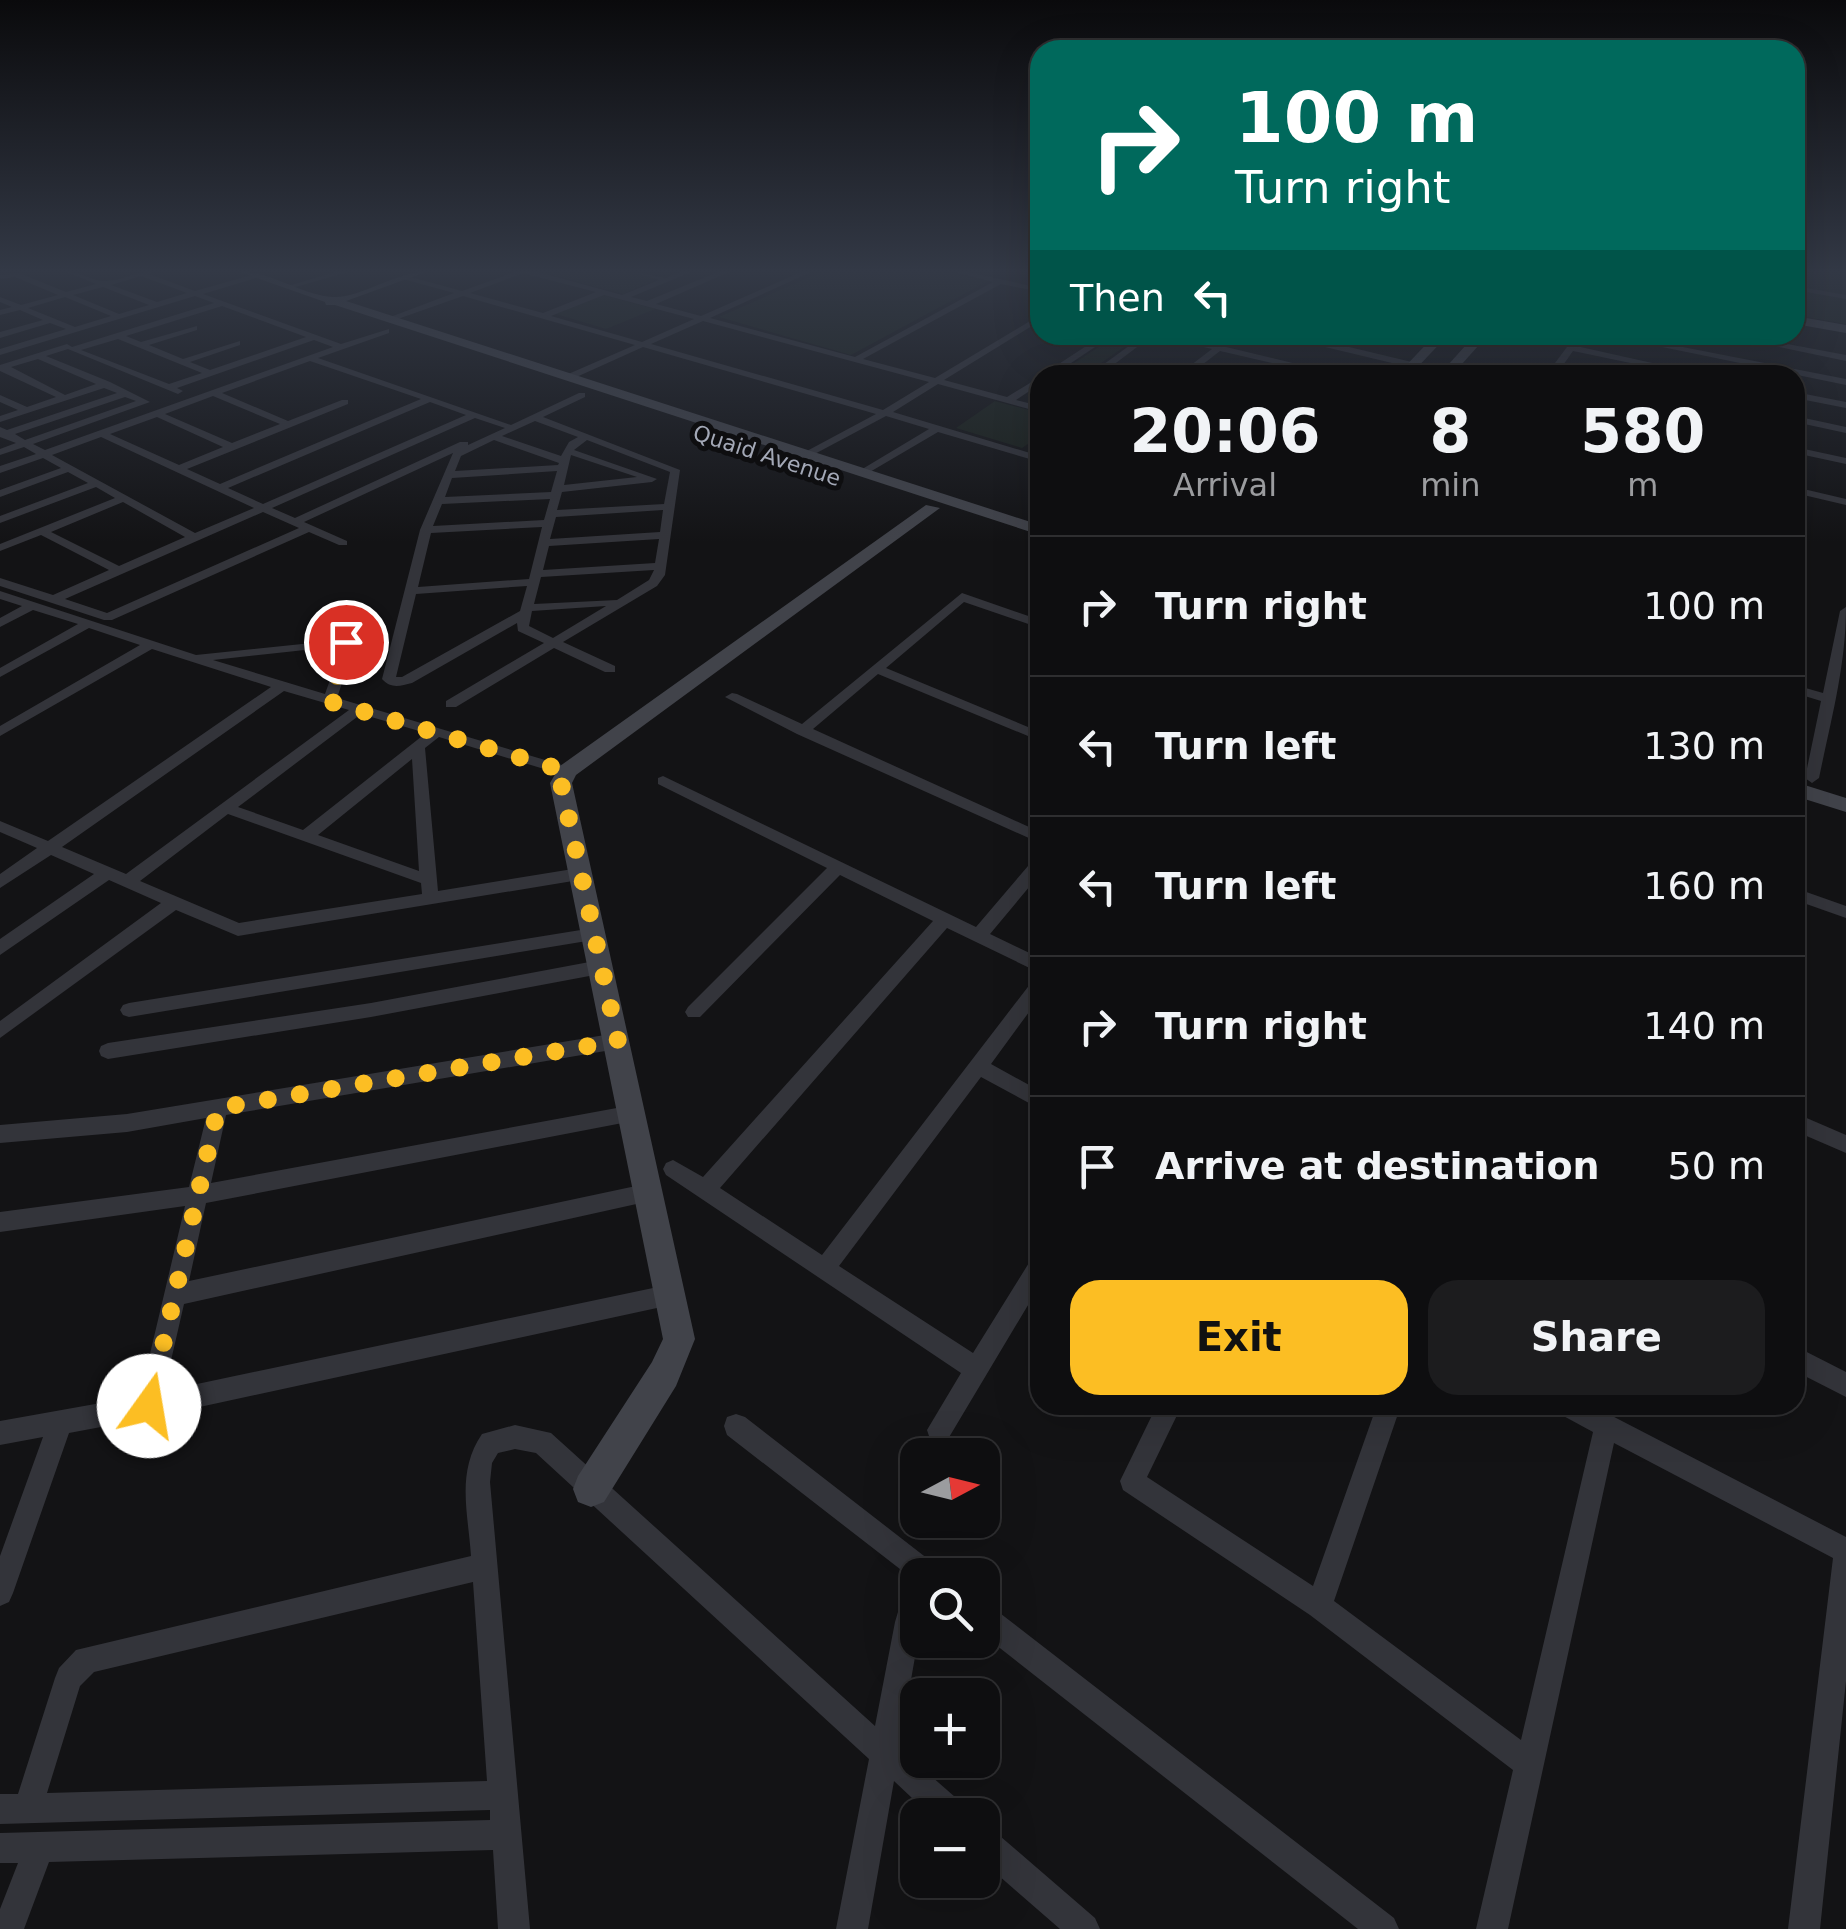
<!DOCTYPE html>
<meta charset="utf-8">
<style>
body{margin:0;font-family:"DejaVu Sans",sans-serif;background:#1c1c1e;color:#f1f3f6;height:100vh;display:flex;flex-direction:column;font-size:38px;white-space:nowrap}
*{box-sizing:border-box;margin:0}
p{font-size:32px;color:#9b9c9f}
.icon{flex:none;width:55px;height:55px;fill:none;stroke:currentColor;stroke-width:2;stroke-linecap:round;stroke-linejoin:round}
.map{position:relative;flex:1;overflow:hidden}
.sheet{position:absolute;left:1030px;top:365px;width:775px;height:1050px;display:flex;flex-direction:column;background:#0e0e10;border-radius:30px;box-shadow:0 10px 40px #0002,0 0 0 2px #2e2e30}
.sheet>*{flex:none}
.top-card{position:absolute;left:1030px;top:40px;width:775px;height:305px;border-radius:30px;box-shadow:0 10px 40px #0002,0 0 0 2px #2e2e30;background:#00695c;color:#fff;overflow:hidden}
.needle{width:65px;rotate:83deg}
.tools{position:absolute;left:900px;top:1438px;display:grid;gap:20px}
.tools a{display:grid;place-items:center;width:100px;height:100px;border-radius:20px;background:#0e0e10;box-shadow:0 10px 40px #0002,0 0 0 2px #2e2e30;font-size:50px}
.pin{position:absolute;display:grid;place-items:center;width:85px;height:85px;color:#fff;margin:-42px;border:5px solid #fff;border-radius:50%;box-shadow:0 2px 10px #0007}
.me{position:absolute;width:110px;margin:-55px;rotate:13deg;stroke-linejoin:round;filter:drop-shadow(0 0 8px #0008)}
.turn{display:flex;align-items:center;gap:35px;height:210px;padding:0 40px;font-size:45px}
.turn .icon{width:130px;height:130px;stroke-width:2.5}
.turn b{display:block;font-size:70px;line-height:85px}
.then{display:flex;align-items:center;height:95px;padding:0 40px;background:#0003;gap:20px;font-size:38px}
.eta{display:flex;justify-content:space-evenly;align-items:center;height:170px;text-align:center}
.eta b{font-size:60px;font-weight:700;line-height:70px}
.cta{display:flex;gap:20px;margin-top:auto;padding:20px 40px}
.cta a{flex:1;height:115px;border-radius:30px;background:#fcbe23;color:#111;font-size:40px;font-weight:700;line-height:115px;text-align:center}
.cta a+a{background:#1c1c1e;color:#f1f3f6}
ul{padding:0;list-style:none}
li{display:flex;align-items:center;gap:30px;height:140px;padding:0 40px;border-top:2px solid #2e2e30}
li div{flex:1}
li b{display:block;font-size:38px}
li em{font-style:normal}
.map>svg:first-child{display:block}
.green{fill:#19201a}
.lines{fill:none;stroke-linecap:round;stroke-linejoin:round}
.street{fill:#33343a;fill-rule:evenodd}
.secondary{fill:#41434a;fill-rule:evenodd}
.route{stroke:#fcbe23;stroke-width:18;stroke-dasharray:0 32.4}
.labels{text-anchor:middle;stroke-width:10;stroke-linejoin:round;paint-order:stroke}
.far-street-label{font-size:22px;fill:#a3a8b6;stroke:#0e0e10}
</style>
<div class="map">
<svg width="1846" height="1929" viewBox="0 0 1846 1929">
<rect width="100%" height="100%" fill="#131315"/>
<path class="green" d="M541 272H630L657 279 623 294Z
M821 272H946L988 281 851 355 719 317Z
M1795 272H1846V324L1795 315Z
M603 295 655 309 606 329 556 314Z
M1117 335H1141L1084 375H1056Z
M995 401 1040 413V436L1022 448 956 428Z"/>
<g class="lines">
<path class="street" d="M67 272C81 272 94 282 106 281 125 280 133 272 152 272L149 274 195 291 259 273V277L203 294 341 344 389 329V333L318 358 511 425 579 393H585V397L543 417 680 470 665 575 657 586 563 642 615 666V672H605L554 648 456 707H446V701L544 643 518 631 517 623 412 683C400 686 391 689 382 679L420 530 453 453 304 522 347 541V545H339L309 532 112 620H104L0 586V578L53 595 109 570 41 535 0 551V544L115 498 96 487 0 523V516L88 483 68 472 0 497V490L61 468 43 458 0 473V466L36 454 24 447 0 455V449L16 443 0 437V427L7 430 117 393 104 388 0 422V416L18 410 0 402V395L27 407 56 397 0 371V365L67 344 72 347 214 303 195 296 0 355V349L66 329 50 323 0 338V332L43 320 20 310 0 315V310L12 307 0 302V297L21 305 58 295 15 277 0 279V275L19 273 66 292 96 284ZM141 276 187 293 157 302 111 285ZM103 287 149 305 119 314 73 295ZM65 297 111 316 75 327 28 308ZM222 306 306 337 210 370 190 362 240 345V341L183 359 149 345 197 330V326L141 342 126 336ZM118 339 202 373 169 384 81 350ZM314 340 333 347 45 450 33 444 150 402 110 382 46 356 68 349 178 394 183 391 177 388ZM38 359 96 384 65 395 11 367ZM310 361 421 399 220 484 187 469 348 404V400H342L288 421 222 393ZM213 396 280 424 232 443 165 414ZM125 397 136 401 25 440 15 434ZM430 402 466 415 263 504 228 488ZM157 417 223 447 179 465 110 434ZM475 418 505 428 468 445V442H460L295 518 272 508ZM535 421 578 437 569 442 561 456 502 436ZM101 437 254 508 195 533 52 455ZM494 440 559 463 558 465 455 471 461 456ZM587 440 670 472 664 504 557 510 562 492 652 482 657 479 574 450ZM571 455 637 477 564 485ZM557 471 551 492 445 497 452 478ZM550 499 544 520 433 526 442 504ZM123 502 185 537 119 566 51 532ZM663 510 660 532 550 539 556 517ZM263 512 299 528 107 613 65 599ZM542 527 529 579 418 587 431 533ZM659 539 655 563 543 570 549 546ZM654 570 649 580 617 600 534 604 541 577ZM527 586 520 611 402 677H396L416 594ZM606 606 553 638 529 626 532 611Z
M335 272H348L292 288 288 286Z
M515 272H538L622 295 659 280 633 272 666 278 680 272H691L631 297 647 301 718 272H729L656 304 701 316 801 272H811L710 318 855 357 993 282 954 272H968L1040 288V292L1001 284 863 359 935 378 1040 315V321L944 380 1007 397 1040 377V384L1016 400 1040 406V412L938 384 893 412 1040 456V462L938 432 863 476 858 473 859 471 929 429 886 416 809 457 805 456V452L876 414 643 347 572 379H566V375L635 345 463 296 392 321 385 319 454 293 403 279V275L462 291ZM526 272V274L596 292 543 313 470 293ZM604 295 694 319 642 342 551 316ZM703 321 929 382 883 410 651 344Z
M1795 286 1846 295V299L1795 290Z
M1103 335H1113L1053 375H1042Z
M1144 335H1153L1100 375H1089Z
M1155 335H1170L1217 346 1232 335H1241L1226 347 1342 375H1325L1220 351 1189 375H1178L1212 349Z
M1576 335H1584L1576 346 1706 375H1688L1573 351 1561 368 1589 375 1558 372 1556 375H1546Z
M1604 335H1621L1846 379V385Z
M1722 335H1739L1846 355V361Z
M1324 341 1416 363 1417 365 1413 368 1321 346Z
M1795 392 1846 402V408L1795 398Z
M1795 416 1846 427V433L1795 422Z
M1795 447 1846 458V464L1795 453Z
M1795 487 1846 499V505L1795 493Z
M0 591 196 655 350 639 355 644 337 698 572 768 574 771 567 776 439 737 425 748 438 891 579 868 587 874 579 880 238 936 176 910 0 1038V1021L161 903 109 880 0 955V939L94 874 51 855 0 888V874L37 848 0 832V821L48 841 271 687 152 649 0 736V726L140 645 89 628 0 677V668L78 624 33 610 0 627V618L22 606 0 599ZM342 646 325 694 213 660ZM284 691 349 710 126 874 62 847ZM361 714 426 733 303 830 238 807ZM412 759 419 871 318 835ZM228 814 421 883 422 894 239 923 140 881Z
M962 593 1040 620V628L964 602 886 668 1040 732V741L878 674 813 729 1040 832V843L797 734 725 697 732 693 737 694 802 724Z
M1846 607C1846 666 1831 720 1819 778L1812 783 1805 778 1821 701 1795 693V685L1823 693 1840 611Z
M663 776 976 927 1034 859 1040 857V874L990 934 1040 958V973L947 928 720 1188 822 1255 1034 979 1040 977V997L991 1064 1040 1091V1109L981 1077 839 1266 973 1353 1032 1258 1040 1255V1285L948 1439 939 1442 930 1439 927 1430 961 1373 666 1175 663 1169 666 1163 673 1160 703 1177 933 921 840 875 700 1017H688L685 1012 688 1007 827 868 658 784V778Z
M1795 888 1846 906V918L1795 900Z
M593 928 602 934 593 940 129 1017 123 1015 120 1010 123 1005 129 1003Z
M600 960 606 962 609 967 606 972 600 974 371 1017 108 1059 101 1056 99 1051 101 1046 108 1043 371 1003Z
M617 1033 624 1036 626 1041 624 1046 617 1049 226 1115 211 1183 633 1105 640 1107 643 1113 640 1119 633 1121 206 1203 189 1281 650 1183 657 1185 660 1192 657 1199 650 1201 184 1304 164 1391 672 1284 680 1287 683 1295 680 1303 149 1418 69 1433 13 1593 9 1602 0 1606V1556L43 1437 0 1445V1421L140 1396 185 1206 0 1232V1212L189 1187 206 1118 127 1132 0 1143V1125L127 1114Z
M1795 1113 1846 1135V1153L1795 1131Z
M1795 1346 1846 1372V1397L1795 1371Z
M1157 1405H1182L1147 1477 1313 1586 1377 1405H1401L1334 1601 1521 1740 1593 1432 1558 1413 1554 1405H1591L1846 1537V1681L1820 1929H1788L1833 1558 1614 1443 1508 1929H1476L1513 1770 1310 1615 1123 1490 1120 1481Z
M736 1414 745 1417 937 1566 941 1575H918V1583L727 1435 724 1426 727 1417Z
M515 1425 551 1433 875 1726 895 1622 898 1612 908 1609 918 1612V1640L899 1748 963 1804 967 1815H930L894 1781 868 1929H836L869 1759 536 1453 515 1449 498 1453 492 1463 490 1482 530 1929H498L493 1850 49 1862 24 1929H0V1909L18 1863H0V1833L490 1820V1810L0 1824V1794H18L55 1678 59 1668 76 1650 471 1556C468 1512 456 1472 482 1434ZM473 1582 487 1781 47 1793 80 1686 94 1672Z
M982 1604 992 1607 1394 1918 1399 1929H1358L982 1634Z
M982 1826 993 1830 1095 1918 1100 1929H1060L982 1861Z"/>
<path class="secondary" d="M240 272C273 272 301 295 333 297 358 299 395 272 426 272L346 301 1040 525V535L335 305H326L325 302Z
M1795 316 1846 325V333L1795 324Z
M1435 335H1448L1410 375H1397Z
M1475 335H1488L1452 375H1439Z
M926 505 940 508 576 775 572 783 695 1339 676 1386 604 1502 591 1507 578 1502 573 1489 578 1476 652 1362 663 1339 550 783 560 766Z
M1795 782 1846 798V812L1795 796Z"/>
</g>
<linearGradient id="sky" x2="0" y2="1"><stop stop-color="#0a0a0c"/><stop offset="0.5" stop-color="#333946"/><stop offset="1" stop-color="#333946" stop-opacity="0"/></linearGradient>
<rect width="1846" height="542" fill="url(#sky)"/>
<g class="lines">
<path class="route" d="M149 1406 218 1108 618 1041 561 783 566 771 328 701 349 644 346 642"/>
</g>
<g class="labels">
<g class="far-street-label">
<text transform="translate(767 455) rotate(18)" y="8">Quaid Avenue</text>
</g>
</g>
</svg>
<div class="tools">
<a><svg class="needle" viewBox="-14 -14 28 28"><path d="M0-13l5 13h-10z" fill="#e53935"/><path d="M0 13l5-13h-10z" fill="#9b9c9f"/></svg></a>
<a><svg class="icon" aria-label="search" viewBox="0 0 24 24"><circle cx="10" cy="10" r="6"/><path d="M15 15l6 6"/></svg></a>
<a>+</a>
<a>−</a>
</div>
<div class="pin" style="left:346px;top:642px;background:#d93025"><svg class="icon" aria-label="arrive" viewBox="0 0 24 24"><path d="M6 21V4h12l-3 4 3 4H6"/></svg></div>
<svg class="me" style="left:149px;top:1406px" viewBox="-20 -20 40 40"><circle r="19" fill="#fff"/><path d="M0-13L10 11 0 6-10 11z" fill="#fcbe23"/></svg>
<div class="top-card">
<div class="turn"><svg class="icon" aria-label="right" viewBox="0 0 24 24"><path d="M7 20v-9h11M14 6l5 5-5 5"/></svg><div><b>100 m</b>Turn right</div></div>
<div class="then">Then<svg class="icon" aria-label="left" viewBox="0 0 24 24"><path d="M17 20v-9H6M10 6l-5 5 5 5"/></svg></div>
</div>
<section class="sheet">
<div class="eta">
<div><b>20:06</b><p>Arrival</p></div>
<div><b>8</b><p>min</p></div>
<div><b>580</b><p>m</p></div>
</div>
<ul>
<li><svg class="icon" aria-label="right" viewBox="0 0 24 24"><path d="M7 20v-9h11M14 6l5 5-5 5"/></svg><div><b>Turn right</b></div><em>100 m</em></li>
<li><svg class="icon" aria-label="left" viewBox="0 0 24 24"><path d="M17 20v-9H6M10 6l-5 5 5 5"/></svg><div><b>Turn left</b></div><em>130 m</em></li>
<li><svg class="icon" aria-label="left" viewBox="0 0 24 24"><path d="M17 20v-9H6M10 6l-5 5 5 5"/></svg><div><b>Turn left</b></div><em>160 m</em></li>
<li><svg class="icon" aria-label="right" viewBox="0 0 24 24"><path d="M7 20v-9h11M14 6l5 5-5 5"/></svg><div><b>Turn right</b></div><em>140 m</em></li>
<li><svg class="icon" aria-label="arrive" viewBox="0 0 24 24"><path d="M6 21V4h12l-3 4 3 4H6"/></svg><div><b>Arrive at destination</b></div><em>50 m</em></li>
</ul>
<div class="cta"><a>Exit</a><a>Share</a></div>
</section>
</div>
